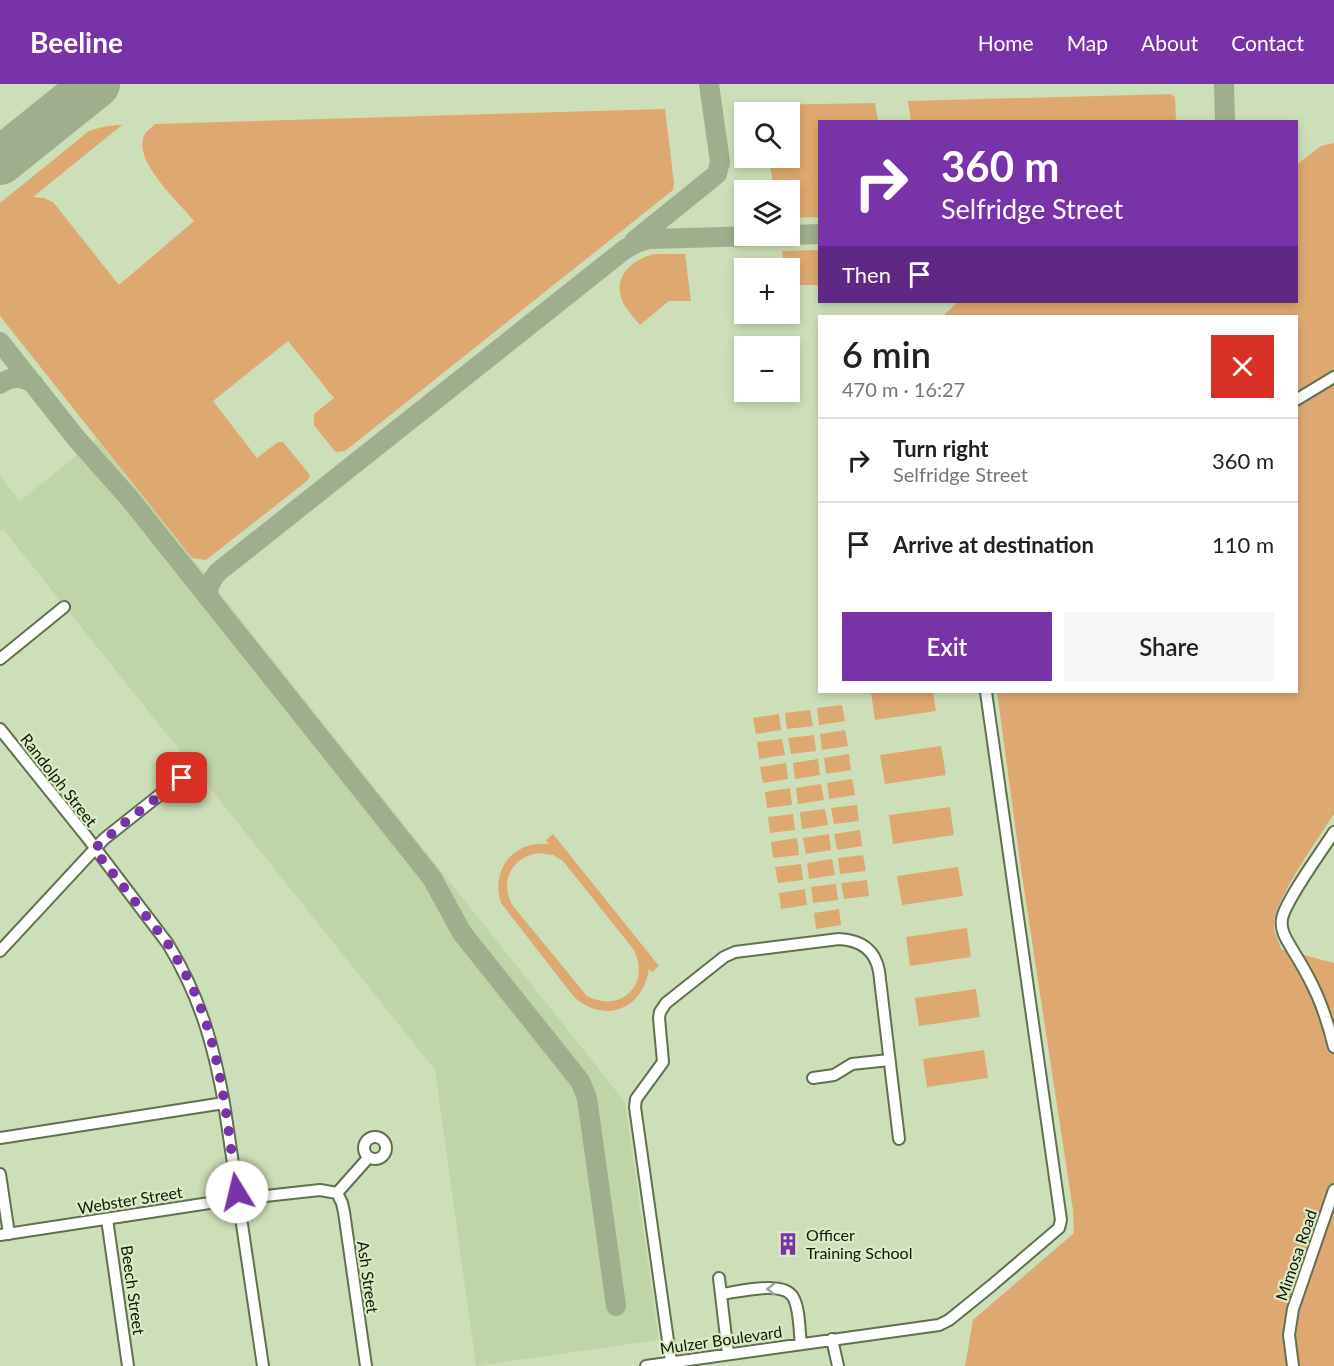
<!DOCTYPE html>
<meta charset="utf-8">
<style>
body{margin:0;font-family:Lato,sans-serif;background:#f6f6f6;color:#202124;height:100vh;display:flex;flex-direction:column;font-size:22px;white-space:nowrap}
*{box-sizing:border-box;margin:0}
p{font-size:20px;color:#757577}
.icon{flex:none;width:33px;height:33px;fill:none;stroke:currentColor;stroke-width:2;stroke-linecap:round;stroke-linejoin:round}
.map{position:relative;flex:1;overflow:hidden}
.details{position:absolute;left:818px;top:231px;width:480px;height:378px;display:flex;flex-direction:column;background:#fff;border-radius:0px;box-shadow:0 3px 9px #0003}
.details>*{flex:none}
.banner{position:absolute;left:818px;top:36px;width:480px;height:183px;border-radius:0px;box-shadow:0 3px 9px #0003;background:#7733a7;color:#fff;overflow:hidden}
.tools{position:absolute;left:734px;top:18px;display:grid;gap:12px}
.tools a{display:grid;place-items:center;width:66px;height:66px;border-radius:0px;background:#fff;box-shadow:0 3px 9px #0003;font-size:30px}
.pin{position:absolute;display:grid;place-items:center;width:51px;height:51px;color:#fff;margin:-26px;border-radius:12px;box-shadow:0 3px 9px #0006}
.me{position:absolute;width:66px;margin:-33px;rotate:351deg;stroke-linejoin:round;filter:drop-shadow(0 0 4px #0008)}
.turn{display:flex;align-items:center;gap:21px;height:126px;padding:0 24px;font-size:27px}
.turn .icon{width:78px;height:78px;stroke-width:2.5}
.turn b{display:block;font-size:42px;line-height:51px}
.then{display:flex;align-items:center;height:57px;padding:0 24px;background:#0003;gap:12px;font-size:22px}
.round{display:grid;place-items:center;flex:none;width:63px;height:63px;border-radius:0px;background:#f6f6f6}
.headline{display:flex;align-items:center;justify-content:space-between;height:102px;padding:0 24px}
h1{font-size:36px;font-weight:600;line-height:45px}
.primary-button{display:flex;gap:12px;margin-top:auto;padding:12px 24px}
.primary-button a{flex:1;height:69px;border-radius:0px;background:#7733a7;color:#fff;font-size:24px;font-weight:600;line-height:69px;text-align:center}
.primary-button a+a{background:#f6f6f6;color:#202124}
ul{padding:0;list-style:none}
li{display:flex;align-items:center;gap:18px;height:84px;padding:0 24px;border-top:2px solid #e0e0e0}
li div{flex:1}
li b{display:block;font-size:22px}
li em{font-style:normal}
header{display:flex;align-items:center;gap:36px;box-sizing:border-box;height:84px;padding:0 30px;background:#7733a7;color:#fff}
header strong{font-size:28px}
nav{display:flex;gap:33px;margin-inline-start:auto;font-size:21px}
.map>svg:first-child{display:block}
.built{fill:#c0d5a7}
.green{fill:#dea970;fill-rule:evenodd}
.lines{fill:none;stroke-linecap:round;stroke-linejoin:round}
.taxiway{stroke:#9fae8d;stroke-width:20}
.runway{stroke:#9fae8d;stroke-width:48}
.minor-casing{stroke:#61704d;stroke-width:14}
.minor{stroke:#fff;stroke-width:10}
.oneway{stroke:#9fa19c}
.route{stroke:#7733a7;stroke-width:10;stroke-dasharray:0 18}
.labels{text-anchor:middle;stroke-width:4.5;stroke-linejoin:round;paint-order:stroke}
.street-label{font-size:16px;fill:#0f1507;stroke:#daecc5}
.poi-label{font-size:16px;fill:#0f1507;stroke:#daecc5;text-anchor:start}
</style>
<header>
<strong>Beeline</strong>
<nav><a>Home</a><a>Map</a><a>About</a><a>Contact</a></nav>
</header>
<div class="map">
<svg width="1334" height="1282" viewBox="0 0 1334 1282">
<rect width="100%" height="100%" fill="#cddfb8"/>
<path class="built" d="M97 355 625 1018 659 1256 476 1282 435 986 3 445 0 447V392L20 417Z"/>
<path class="green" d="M1171 10 1175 13 1176 37H911L908 17Z
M875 19 878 37 819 38V133L789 134V106H774L769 74H789V28H762L761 21Z
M665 25 674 99 673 106 345 367 336 368 333 365 314 341V330L334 314 288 257 213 317 257 374 278 358H283L310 391 307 397 206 476 192 474 0 232V119L89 47C101 43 109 41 122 41L33 113 44 114 53 118 119 201 194 137C180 119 130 75 145 50 147 47 152 43 155 40Z
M1334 59V730C1320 752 1272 819 1274 842 1274 849 1279 858 1281 865L1334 879V1282H965L973 1236 1074 1149 1073 1126 1021 785 997 608H1296V232H945V230L958 218H1296V81L1321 62Z
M819 166V201H789V184H785L782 167Z
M655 170H685L691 217H669L640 241C633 232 624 224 621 213 614 190 635 174 655 170Z
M871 608H933L936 627 875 636Z
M842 621 845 637 819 641 817 624Z
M810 626 813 642 787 645 785 629Z
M779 630 781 646 756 650 753 634Z
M845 646 848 662 822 666 820 650Z
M814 651 816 667 791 670 788 654Z
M782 655 785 671 759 675 757 658Z
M941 662 946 691 885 700 880 671Z
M849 670 851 686 826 690 824 674Z
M818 675 820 691 795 695 793 679Z
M786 679 788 695 763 699 760 683Z
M852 695 855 711 829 715 827 699Z
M821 700 824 716 798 720 796 704Z
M790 704 792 721 767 724 765 708Z
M857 721 859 737 834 740 831 724Z
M950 723 954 751 893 760 889 731Z
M825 725 828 741 802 745 800 728Z
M793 730 795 746 770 749 768 733Z
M860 746 862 762 837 766 834 750Z
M553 750 659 882 652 888 649 885C643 926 604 940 574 913L501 819C490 785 514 756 549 760L546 756ZM538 769 553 771 563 777 634 866C651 900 621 930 587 912L513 822C499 798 511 774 538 769Z
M829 750 831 766 806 770 803 754Z
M797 754 799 771 773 774 771 758Z
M863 771 866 787 840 790 838 774Z
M832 775 835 791 809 795 807 779Z
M801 780 803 796 778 799 775 783Z
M958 783 963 812 902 821 897 792Z
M867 796 869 812 844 815 841 799Z
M836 800 838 816 813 819 811 803Z
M805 805 807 821 781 825 779 809Z
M839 825 841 841 816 845 814 829Z
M967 844 971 873 910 882 906 853Z
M976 905 980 933 919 942 915 914Z
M984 966 988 994 927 1003 923 975Z"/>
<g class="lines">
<path class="taxiway" d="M1224 0 1225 38
M789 151 819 150
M634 157 717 90 720 78 709 0
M0 258 76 354 130 415 432 794 462 849 580 997 587 1014 616 1222
M0 300C11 292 23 292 34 300
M209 515C206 505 211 496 218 488L624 166 636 159 649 155 758 152"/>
<path class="runway" d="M0 77 96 0"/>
<g class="minor-casing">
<path id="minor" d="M1296 316 1334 293
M0 575 64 523
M0 645 86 752 168 860C200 913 213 959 224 1019L263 1282
M1334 748C1322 767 1285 817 1282 835 1280 847 1287 856 1292 865 1314 900 1324 923 1334 963
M0 867 104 755 191 686
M813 994 834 991 852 980 889 976
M364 1064a11 11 0 1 1 22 0a11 11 0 1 1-22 0Z
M0 1054 224 1019
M0 1090 9 1150
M337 1109 342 1119 344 1128 366 1282
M337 1109 369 1073
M107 1135 128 1282
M0 1151 229 1116 320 1106 337 1109
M719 1194 728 1270
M721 1210C738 1208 783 1196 793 1213 800 1225 799 1246 801 1260
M832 1255 838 1282
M671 1278 635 1023 636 1015 663 978 659 934 660 928 666 919 724 873 735 868 839 855C861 856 875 866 879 887L899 1055
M646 1282 939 1241 949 1236 991 1202 1059 1144 1061 1136 986 608
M1293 1282 1289 1251 1293 1225 1334 1106"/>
</g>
<use href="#minor" class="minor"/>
</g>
<defs><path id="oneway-chevron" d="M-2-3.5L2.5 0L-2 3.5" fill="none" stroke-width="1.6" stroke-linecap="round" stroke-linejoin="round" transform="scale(1.5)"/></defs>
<use class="oneway" href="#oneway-chevron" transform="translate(771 1205) rotate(179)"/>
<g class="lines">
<path class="route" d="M182 694 123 740 94 765 168 860C180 880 192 900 200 922 223 981 228 1047 237 1108"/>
</g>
<defs>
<g id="building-bare" transform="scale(1.8)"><path d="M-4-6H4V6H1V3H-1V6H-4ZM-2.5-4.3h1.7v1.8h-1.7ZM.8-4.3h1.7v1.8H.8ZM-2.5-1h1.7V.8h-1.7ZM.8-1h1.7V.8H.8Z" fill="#7733a7" stroke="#daecc5" stroke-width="2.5" paint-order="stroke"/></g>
</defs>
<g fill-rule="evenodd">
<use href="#building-bare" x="788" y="1160"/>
</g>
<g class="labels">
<g class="street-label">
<text transform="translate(59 696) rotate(52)" y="6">Randolph Street</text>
<text transform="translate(130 1116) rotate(-9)" y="6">Webster Street</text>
<text transform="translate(1296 1171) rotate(-71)" y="6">Mimosa Road</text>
<text transform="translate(368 1193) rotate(82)" y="6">Ash Street</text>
<text transform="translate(133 1206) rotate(82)" y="6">Beech Street</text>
<text transform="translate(721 1256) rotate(-8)" y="6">Mulzer Boulevard</text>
</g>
<g class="poi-label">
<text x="806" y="1157">Officer<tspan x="806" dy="18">Training School</tspan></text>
</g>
</g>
</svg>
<div class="tools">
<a><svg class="icon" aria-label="search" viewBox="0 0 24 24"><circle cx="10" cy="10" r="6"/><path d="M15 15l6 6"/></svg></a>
<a><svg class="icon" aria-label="layers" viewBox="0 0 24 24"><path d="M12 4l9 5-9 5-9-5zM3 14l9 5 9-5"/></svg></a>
<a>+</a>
<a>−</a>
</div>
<div class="pin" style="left:182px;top:694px;background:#d93025"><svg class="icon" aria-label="arrive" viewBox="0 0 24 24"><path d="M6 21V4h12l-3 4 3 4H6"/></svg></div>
<svg class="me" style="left:237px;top:1108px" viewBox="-20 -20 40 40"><circle r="19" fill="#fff"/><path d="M0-13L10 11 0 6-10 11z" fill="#7733a7"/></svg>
<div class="banner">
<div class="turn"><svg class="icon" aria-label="right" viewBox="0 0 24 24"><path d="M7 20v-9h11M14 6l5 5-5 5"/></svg><div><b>360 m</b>Selfridge Street</div></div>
<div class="then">Then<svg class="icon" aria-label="arrive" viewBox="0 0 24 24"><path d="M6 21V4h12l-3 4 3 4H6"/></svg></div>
</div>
<section class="details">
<div class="headline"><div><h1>6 min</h1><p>470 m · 16:27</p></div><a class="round" style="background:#d93025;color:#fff"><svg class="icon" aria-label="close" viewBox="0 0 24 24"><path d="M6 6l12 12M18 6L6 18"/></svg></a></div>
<ul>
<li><svg class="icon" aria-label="right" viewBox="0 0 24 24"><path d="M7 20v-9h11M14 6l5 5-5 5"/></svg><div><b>Turn right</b><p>Selfridge Street</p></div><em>360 m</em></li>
<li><svg class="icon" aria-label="arrive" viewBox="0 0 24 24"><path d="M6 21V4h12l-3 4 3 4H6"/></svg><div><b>Arrive at destination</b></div><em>110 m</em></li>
</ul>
<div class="primary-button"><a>Exit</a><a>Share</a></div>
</section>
</div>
